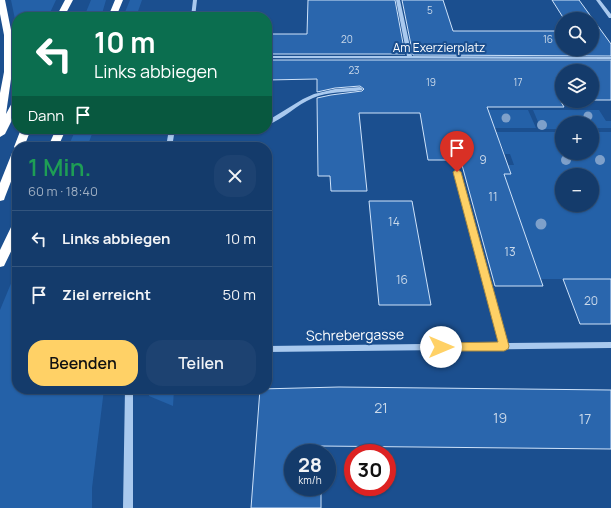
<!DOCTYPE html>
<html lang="de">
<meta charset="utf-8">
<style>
body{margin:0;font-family:Manrope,sans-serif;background:#1d4271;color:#f1f3f6;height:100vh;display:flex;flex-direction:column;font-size:15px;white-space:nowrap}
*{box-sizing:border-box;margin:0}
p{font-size:13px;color:#9dadc1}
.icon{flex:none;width:22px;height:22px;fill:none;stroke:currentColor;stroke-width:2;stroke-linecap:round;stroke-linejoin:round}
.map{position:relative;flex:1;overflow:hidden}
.drawer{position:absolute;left:12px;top:142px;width:260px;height:252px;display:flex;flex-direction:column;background:#143b6b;border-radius:16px;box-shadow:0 1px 3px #0004,0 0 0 1px #33557e}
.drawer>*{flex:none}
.guide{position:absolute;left:12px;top:12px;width:260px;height:122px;border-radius:16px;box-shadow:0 1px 3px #0004,0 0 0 1px #33557e;background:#0b6e4f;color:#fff;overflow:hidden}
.buttons{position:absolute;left:555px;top:12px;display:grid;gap:8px}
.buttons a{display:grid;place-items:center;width:44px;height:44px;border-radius:50%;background:#143b6b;box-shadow:0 1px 3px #0004,0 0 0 1px #33557e;font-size:20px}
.speed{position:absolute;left:284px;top:444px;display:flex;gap:8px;font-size:20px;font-weight:700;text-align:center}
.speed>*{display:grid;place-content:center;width:52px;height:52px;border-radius:50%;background:#143b6b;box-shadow:0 1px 3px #0004,0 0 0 1px #33557e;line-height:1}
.speed small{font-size:10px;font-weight:400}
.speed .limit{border:6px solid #d22;background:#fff;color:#111}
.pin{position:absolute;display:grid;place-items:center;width:34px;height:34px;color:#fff;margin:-41px -17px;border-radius:50% 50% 50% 0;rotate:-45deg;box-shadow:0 0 4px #0007}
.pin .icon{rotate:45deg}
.me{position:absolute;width:44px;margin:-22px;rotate:90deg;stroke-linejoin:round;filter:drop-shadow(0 0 3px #0008)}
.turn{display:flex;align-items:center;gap:14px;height:84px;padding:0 16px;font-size:18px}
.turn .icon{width:52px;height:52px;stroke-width:2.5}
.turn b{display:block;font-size:28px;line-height:34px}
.then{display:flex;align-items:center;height:38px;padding:0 16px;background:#0003;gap:8px;font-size:15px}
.round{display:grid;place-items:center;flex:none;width:42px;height:42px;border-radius:16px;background:#1d4271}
.overview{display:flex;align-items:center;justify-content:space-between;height:68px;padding:0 16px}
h1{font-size:24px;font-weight:600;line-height:30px;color:#1e9e55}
.action{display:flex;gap:8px;margin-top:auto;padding:8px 16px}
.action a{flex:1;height:46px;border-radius:16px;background:#ffd166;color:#111;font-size:16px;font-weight:600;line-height:46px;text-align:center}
.action a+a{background:#1d4271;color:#f1f3f6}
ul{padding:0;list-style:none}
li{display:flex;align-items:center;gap:12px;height:56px;padding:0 16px;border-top:1px solid #33557e}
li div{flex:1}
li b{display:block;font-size:15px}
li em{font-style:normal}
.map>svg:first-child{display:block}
.green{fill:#2461a8;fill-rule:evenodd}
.building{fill:#2a66ad;stroke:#cfe3fa}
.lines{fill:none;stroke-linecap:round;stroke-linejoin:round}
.minor{fill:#a9c9ee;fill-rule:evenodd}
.highway{fill:#fff;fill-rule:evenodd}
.tree{fill:#7ea0ca}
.route{fill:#ffd166;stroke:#a68842}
.labels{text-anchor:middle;stroke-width:4;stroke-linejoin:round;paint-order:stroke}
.far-number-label{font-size:10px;fill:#cad9ea}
.far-street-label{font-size:12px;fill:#fff;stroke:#1b4f8f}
.number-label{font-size:12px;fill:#cad9ea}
.street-label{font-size:14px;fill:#fff;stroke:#1b4f8f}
.near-number-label{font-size:14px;fill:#cad9ea}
</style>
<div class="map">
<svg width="611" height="508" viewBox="0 0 611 508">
<rect width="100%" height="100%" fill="#1b4f8f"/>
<path class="green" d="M11 0H56L48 17H17V29Z
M91 0H106L101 17H84Z
M130 0H142L136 17H123Z
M481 110H528L536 128H486Z
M533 110H599L606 121H611V128H592V123H562V129H541Z
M76 129H94L87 147H68Z
M454 132H562V153H592V132H611V279H541L504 174H511L508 165H514L510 154H505L499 140ZM562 175H592V205H562Z
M17 269V389H104L92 488V508H0V310Z
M149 389H174L173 406 149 396Z"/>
<path class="building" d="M308 0H395L405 54H267V34H307Z
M402 0H443L453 31H562V49H592V19H564L552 0H579L611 44V56L413 55Z
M267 60H611V100H592V71H562V100H560L564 107H487L511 174H504L543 286H495L462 165H455L454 160H428L420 113H359L367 191H331L330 176H318L317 98 331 95 362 91 364 89 360 86 335 88 317 92V79L267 80Z
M369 201H412L431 305H379Z
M563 279H611V324H580Z
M339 387 611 390V449L320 446V453H293V487H321V508H251L260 389Z"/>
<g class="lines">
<path class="minor" d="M193 0H197L195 17H191Z
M396 0H400L412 56 611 57V59L267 58V56H407Z
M596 0H600L611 14V18H609Z
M360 87 363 89 362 90C345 93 329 91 313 98 296 105 284 119 267 125V121L303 99 314 94 335 89Z
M169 129H175L174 131 207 129H236L233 131 174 135 172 147H166Z
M457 170 460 172 507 343 611 342V348L267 352V346L499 343 454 172Z
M125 389H133V508H123Z"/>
<path class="highway" d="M0 0H5L12 35V72L6 114 14 99 17 98V110L5 134 0 137V93L4 72V35L0 14Z
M65 0H73L64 17H56Z
M115 0H123L116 17H108Z
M21 129H31L24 147H17V150L14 147Z
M56 129H66L58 147H48Z
M17 150V166L5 197 4 200 0 201V183L12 153Z
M17 222V239L4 266 0 267V250L13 223Z"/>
</g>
<g class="tree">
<circle cx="588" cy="116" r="4.5"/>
<circle cx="506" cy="118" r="4.5"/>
<circle cx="542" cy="125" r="5"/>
<circle cx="566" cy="160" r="5"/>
<circle cx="600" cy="160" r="5"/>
<circle cx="541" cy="224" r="5.5"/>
</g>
<path class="route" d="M457 169 461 172 509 346 508 349 504 351H441L437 350 436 347 437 344 441 343 498 342 453 172Z"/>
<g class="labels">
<g class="far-number-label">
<text x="430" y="14">5</text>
<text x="347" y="43">20</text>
<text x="548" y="43">16</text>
<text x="354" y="74">23</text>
<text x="431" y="86">19</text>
<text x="518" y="86">17</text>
</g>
<g class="far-street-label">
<text x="439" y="52">Am Exerzierplatz</text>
</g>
<g class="number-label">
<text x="483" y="164">9</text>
<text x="493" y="201">11</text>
<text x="394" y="226">14</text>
<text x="510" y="256">13</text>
<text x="402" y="284">16</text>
<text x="591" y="305">20</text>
</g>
<g class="street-label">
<text transform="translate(355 335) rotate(-1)" y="5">Schrebergasse</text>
</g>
<g class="near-number-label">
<text x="381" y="413">21</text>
<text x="500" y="423">19</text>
<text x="585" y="424">17</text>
</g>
</g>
</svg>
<div class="buttons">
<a><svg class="icon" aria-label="search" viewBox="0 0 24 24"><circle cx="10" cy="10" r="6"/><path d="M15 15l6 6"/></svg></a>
<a><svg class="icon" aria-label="layers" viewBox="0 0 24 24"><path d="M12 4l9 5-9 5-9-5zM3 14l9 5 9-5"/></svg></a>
<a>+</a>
<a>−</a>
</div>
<div class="speed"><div>28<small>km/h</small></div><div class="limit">30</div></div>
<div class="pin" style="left:457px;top:172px;background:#d93025"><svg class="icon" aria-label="arrive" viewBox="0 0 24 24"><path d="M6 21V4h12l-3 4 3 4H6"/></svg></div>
<svg class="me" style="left:441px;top:347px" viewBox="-20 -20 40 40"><circle r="19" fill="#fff"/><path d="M0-13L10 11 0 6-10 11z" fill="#ffd166"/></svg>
<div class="guide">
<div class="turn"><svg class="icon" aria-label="left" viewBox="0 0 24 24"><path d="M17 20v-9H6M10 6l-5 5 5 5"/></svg><div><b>10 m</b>Links abbiegen</div></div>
<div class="then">Dann<svg class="icon" aria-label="arrive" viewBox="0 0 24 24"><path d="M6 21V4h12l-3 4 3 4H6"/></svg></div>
</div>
<section class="drawer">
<div class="overview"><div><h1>1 Min.</h1><p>60 m · 18:40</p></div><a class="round"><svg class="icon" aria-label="close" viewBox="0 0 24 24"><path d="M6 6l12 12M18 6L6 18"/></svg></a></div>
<ul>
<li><svg class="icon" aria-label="left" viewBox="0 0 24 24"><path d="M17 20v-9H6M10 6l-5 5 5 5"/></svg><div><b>Links abbiegen</b></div><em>10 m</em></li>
<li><svg class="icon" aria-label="arrive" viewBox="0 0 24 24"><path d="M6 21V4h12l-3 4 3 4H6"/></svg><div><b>Ziel erreicht</b></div><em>50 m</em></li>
</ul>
<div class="action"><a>Beenden</a><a>Teilen</a></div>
</section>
</div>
